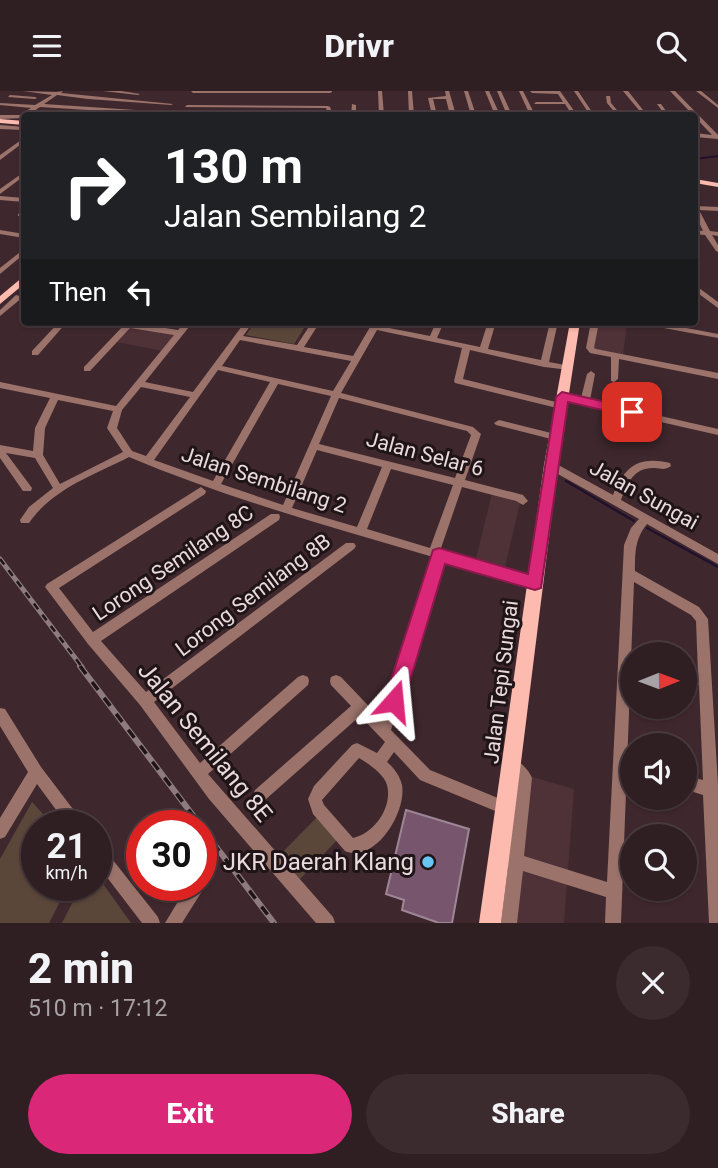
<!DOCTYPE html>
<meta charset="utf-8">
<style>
body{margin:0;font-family:Roboto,sans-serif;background:#3b2b2f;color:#f1f3f6;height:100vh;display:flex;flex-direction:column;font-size:26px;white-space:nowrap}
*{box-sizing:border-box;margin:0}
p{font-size:23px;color:#a7a2a5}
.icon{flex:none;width:38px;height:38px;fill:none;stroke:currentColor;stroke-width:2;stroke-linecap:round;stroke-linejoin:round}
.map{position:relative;height:832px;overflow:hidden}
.drawer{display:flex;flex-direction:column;background:#2f1e22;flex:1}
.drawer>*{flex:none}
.hud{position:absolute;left:21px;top:21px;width:677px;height:214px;border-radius:7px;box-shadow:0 2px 5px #0004,0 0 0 2px #4a3c40;background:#202124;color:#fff;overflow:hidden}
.needle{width:46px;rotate:89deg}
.tools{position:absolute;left:620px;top:551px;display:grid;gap:14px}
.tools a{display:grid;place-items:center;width:77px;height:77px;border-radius:50%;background:#2f1e22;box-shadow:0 2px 5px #0004,0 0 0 2px #4a3c40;font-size:35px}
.speed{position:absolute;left:21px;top:719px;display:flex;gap:14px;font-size:35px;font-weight:700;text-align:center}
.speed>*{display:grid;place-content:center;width:91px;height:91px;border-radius:50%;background:#2f1e22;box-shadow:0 2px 5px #0004,0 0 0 2px #4a3c40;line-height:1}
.speed small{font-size:18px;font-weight:400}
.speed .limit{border:10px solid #d22;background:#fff;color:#111}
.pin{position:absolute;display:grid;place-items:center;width:60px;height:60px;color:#fff;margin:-30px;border-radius:14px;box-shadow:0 4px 10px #0006}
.me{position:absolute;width:77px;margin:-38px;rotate:18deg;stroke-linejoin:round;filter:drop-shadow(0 0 5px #0008)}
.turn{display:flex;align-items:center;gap:24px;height:147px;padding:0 28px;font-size:32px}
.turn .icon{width:91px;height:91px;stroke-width:2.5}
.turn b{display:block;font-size:49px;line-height:60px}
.then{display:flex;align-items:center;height:66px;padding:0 28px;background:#0003;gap:14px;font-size:26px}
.round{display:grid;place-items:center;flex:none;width:74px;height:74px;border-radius:37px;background:#3b2b2f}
.head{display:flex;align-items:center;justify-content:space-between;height:119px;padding:0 28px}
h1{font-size:42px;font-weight:800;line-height:52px}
.cta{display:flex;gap:14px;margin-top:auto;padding:14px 28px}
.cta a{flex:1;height:80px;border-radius:42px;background:#db2777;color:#fff;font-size:28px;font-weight:800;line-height:80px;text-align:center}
.cta a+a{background:#3b2b2f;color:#f1f3f6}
header{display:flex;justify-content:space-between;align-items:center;height:91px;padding:0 28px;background:#2f1e22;font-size:32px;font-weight:800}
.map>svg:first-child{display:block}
.built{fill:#4f3138}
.green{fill:#5b473a}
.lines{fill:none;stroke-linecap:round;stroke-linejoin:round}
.stream-far1{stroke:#22112d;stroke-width:2}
.stream{stroke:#22112d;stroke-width:2.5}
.building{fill:#77556d;stroke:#9d8696;stroke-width:2}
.minor{fill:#9b736b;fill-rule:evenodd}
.major{fill:#fdbaae;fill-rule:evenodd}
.rail-far1-casing{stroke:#8e7b7f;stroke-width:5}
.rail-casing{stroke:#8e7b7f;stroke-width:6}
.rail-far1{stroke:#1f1417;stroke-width:2.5;stroke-dasharray:7;stroke-linecap:butt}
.rail{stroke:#1f1417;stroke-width:3.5;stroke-dasharray:10;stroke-linecap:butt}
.route{fill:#db2777;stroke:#8e194d;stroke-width:2}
.poi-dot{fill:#69c4f1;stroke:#1f1417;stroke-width:2.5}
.labels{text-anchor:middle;stroke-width:6;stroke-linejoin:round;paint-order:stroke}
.street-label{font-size:21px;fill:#eadadd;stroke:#1f1417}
.near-street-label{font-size:24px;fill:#eadadd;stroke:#1f1417}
.near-poi-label{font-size:24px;fill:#eadadd;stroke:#1f1417;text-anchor:end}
</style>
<header><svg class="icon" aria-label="menu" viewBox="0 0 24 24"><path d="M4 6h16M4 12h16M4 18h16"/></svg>Drivr<svg class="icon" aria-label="search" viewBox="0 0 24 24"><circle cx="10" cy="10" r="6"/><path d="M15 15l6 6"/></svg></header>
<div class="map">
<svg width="718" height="832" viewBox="0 0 718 832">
<rect width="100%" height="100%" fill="#3f282d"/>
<path class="built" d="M597 231H627L623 265 592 258Z
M129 235 176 243 163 260 116 251Z
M492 402 520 412 504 480 475 472Z
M529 685 574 698 564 832H514Z"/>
<path class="green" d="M255 231H308L294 253 246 244Z
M32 711 54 735H37V794L68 795 49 832H0V768Z
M319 724 339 747 300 788 280 764Z
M96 783 131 832H62L81 795 96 794Z"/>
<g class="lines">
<path class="stream-far1" d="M695 68 718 65"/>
<path class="stream" d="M566 390 634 430
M647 437 718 476"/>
</g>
<path class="building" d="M406 719 469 738 452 832H439L402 819 404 809 386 803Z"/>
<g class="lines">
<path class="minor" d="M23 0 56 1 63 0 61 2 173 13 171 14 88 8 57 4 44 13 181 22 246 21 249 23 246 24H167L40 16 23 27 0 28V24H20L31 17 0 14V12L35 14 52 4Z
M103 0H121L140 3 138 4Z
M191 0H332V1L330 2H193Z
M378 0H382L384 24H379Z
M408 0H412L414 24H409Z
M445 0H449L456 24H450L446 8H433L437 24H432L428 7 446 5Z
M464 0H468L476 24H471Z
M485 0H489L500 24H495Z
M497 0H501L512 24H507Z
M519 0H523L535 24H530Z
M530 0H560L577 24H572L565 13H534L536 11H563L558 3 532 2Z
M574 0H578L594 24H590Z
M623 0H628L647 24H643Z
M670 0H675L718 44V48L695 46V42L712 44Z
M696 0H701L718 14V17Z
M10 4 35 6 37 7 35 8 8 6Z
M606 5H610L611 12 621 24H617L607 12Z
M352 13 356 14V24H351Z
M657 13H661L669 24H665Z
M187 14 328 15 330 16 333 24H328L326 17 185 16Z
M366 21 368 22V24H364Z
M0 34 24 36V39L0 38Z
M24 47V51L0 69V64Z
M24 81V85L0 103V98Z
M0 105 24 107V111L0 109Z
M695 115 718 116V120L699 119 710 140 718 141V145L712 144 718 154V161L716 160 705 144 695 143V139L703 140 695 123Z
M24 118V123L22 125H18V123Z
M0 139 24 143V147L0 143Z
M24 158V163L0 183V177Z
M695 194 718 211V217L695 200Z
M16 204 23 206 0 225V219Z
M59 231H67L38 264H32V260Z
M127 231H135L134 232 178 239 185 231H193L145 291 193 301 245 231H253L243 245 297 254 312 231H320L304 256 353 265 373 231H381L379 235 430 245 436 231H444L437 247 480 256 488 231H496L488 258 541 269 550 231H558L549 271 570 275V279L544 276 470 259 463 288 564 313 566 315 564 317 561 318 455 292 454 290 462 257 377 239 341 302 473 336 481 343 465 389 523 404 528 410 523 414 516 410 462 396 440 460 535 487 539 489 541 492 539 495 535 497 443 470 391 639 430 679 510 712 512 717 510 722 505 724 420 689 394 661 387 671C394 677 400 685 402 694 407 721 375 773 345 760L313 723 308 708 314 695 352 654 357 652 377 662 385 651 360 625 265 709 260 711 255 709 253 704 255 699 351 615 331 594 330 590 331 586 336 584 341 586 381 628 433 466C331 436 226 407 129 366 94 384 52 398 29 432H21L20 429 29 416 53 397 35 367 6 362 32 397 31 400H23L0 367V354L33 360 35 337 50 307 0 297V291L116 315 174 244 130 237 90 280H84V276ZM240 249 351 270 333 300 222 275ZM218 279 270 291 213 390 154 369ZM278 293 331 305 283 414 221 393ZM141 296 190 306 146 365 132 360 117 337 122 319ZM339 307 467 340 471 344 455 387 319 353ZM58 309 113 320 107 337 123 361 60 393 43 364 45 337ZM317 359 382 376 357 436 292 417ZM391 378 453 394 430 457 367 438ZM359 667C369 673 384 683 387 694 393 716 374 743 353 747L324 714 322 709Z
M591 231H599L594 257 596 258 718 282V288L619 268 618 288 614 291 611 290V266L590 262 586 257Z
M638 231H655L718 243V247L642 233Z
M591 280 595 283 590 309 718 338V344L559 308 558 306 562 303 581 307 587 283Z
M499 329 555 343 560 346 555 349 496 334 494 332Z
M551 370 613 404C625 375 638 365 670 372L671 375C665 379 663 378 655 377 634 376 628 391 621 409L718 463V473L647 433C635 448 635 461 635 480L699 516 708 528 718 694V832H709L703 704 684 698V684L703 689 699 594 684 591V579L698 582 696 530 691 524 634 491 621 832H605L606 806 523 780 517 832H501L508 775 505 773 502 768 505 763 509 761 518 690 507 679 505 674 507 669 512 667C520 670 529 679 532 687L524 765 607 791 624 454 631 437 639 428 547 377 546 374Z
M201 396 206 400 205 403 59 497 93 541 271 423H279L280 426 279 429 101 550 146 601 346 452H354L356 455 354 458 154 611 200 672 298 586 303 584 308 586 309 590 308 594 208 683 333 826 335 832H316L209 708 140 614 88 553 45 496 47 493Z
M0 617 5 618 41 676 82 730 84 735H68L37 693 5 746 0 748V727L28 681 0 635Z
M96 751 101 754 158 826 160 832H142L96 772Z
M201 791 204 797 182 832H165L188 794H201Z"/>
<path class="major" d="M0 28 24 30V34L0 32Z
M695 88 718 92V96L695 92Z
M24 185V193L0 213V205Z
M570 231H580L558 374 501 832H479L544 374Z"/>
<g class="rail-far1-casing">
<path id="rail-far1" d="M0 468 82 576"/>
</g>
<g class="rail-casing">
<path id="rail" d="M80 575 201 735
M201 736 274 832"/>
</g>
<use href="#rail-far1" class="rail-far1"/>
<use href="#rail" class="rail"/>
</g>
<path class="route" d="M562 301 632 317 639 321 632 326 568 311 541 497 535 499 445 473 404 610 401 616 394 619 387 616 384 610 433 459 439 457 528 483 556 306Z"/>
<circle class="poi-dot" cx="428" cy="771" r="7"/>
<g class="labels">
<g class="street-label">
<text transform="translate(425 363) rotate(15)" y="7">Jalan Selar 6</text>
<text transform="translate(264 389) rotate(18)" y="7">Jalan Sembilang 2</text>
<text transform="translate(644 404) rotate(29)" y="7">Jalan Sungai</text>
<text transform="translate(173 472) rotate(-34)" y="7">Lorong Semilang 8C</text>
<text transform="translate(253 504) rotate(-37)" y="7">Lorong Semilang 8B</text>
<text transform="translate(501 591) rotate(-83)" y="7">Jalan Tepi Sungai</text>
</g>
<g class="near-street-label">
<text transform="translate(205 651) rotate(51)" y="8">Jalan Semilang 8E</text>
</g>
<g class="near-poi-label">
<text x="414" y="779">JKR Daerah Klang</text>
</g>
</g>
</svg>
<div class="tools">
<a><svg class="needle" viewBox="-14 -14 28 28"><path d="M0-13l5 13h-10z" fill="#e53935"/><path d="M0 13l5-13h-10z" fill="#a7a2a5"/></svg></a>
<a><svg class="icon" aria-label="sound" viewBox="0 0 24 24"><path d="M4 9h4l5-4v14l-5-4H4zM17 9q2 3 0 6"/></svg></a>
<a><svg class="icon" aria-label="search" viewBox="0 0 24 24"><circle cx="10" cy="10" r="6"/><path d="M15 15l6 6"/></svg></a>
</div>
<div class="speed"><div>21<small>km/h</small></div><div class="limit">30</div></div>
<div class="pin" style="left:632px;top:321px;background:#d93025"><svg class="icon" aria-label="arrive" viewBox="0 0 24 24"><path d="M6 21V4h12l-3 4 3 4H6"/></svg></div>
<svg class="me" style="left:394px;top:610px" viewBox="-20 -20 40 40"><path d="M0-17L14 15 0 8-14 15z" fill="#db2777" stroke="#fff" stroke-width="4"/></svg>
<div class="hud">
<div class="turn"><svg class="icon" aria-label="right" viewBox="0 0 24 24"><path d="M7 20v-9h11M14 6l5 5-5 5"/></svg><div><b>130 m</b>Jalan Sembilang 2</div></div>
<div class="then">Then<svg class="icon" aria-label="left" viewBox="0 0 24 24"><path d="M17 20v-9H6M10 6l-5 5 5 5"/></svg></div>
</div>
</div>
<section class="drawer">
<div class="head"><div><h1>2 min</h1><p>510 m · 17:12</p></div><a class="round"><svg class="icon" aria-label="close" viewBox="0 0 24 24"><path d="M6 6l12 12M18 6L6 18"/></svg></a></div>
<div class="cta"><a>Exit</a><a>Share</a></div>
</section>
